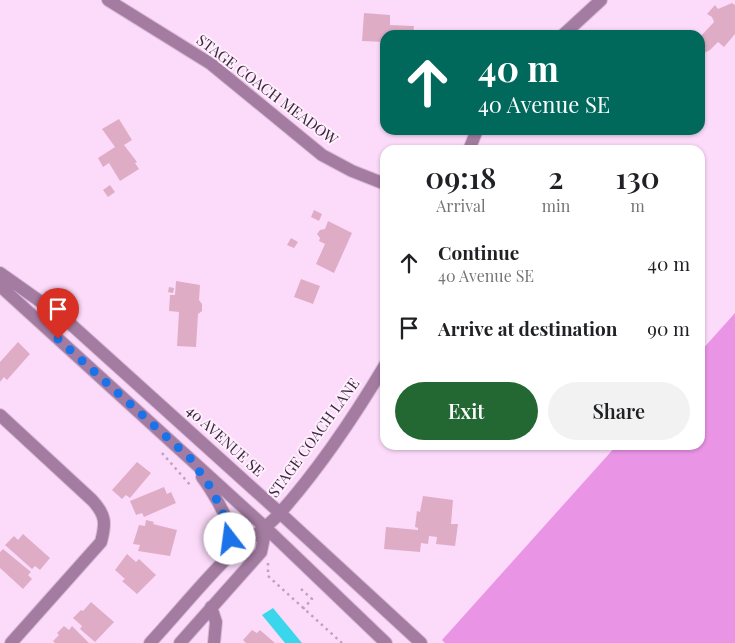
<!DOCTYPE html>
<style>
body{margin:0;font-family:"Playfair Display",serif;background:#f2f2f2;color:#202124;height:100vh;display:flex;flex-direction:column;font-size:19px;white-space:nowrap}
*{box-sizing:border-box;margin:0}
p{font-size:16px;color:#757577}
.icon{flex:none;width:28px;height:28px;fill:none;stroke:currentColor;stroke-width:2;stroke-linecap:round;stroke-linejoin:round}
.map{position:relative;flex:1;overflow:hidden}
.sheet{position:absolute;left:380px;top:145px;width:325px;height:305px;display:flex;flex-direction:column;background:#fff;border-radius:15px;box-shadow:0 1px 4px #0004}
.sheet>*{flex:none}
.hud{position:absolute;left:380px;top:30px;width:325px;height:105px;border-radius:15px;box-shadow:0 1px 4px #0004;background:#00695c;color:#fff;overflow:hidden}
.pin{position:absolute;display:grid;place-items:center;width:42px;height:42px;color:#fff;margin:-51px -21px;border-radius:50% 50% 50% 0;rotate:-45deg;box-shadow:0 0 5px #0007}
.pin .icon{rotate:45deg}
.me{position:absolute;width:55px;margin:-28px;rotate:345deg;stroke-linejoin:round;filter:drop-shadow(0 0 4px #0008)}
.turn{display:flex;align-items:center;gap:18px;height:105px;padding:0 15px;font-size:22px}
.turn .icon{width:65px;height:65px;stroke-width:2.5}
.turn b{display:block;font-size:35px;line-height:42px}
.eta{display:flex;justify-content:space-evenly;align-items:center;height:85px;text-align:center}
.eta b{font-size:30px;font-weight:600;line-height:35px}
.button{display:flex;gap:10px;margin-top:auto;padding:10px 15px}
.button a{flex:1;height:58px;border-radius:30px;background:#236833;color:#fff;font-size:20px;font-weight:600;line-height:58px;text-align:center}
.button a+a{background:#f2f2f2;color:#202124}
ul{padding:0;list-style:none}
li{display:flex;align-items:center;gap:15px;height:65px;padding:0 15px}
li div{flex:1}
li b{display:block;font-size:19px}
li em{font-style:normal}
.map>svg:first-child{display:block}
.green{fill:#ea94e6}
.water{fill:#3ad7ec}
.building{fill:#dfacc5}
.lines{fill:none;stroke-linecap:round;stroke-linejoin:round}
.minor-casing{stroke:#d8bad7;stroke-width:14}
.path{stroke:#bea2bc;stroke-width:2.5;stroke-dasharray:2.5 4;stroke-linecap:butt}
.minor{stroke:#a47ca2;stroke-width:12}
.route{stroke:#1a73e8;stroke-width:9;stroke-dasharray:0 16.2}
.labels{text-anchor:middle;stroke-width:4;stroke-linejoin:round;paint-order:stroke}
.street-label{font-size:15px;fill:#352635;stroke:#ffeefe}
</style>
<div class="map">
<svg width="735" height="643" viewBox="0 0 735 643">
<rect width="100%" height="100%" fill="#fcdbfa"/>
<path class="green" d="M735 313V643H445L442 640 617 445H700V352Z"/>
<path class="water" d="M273 608 302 643H285L262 615Z"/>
<path class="building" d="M732 3 735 5V34L724 47 718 42 710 50 700 55V37L714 22 712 17 707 14 715 5 718 9Z
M364 13 390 15V25L414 26 413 35H385V42L362 41Z
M119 119 132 140 124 145 137 162 135 163 139 169 120 181 109 163 103 167 98 158 115 147 102 129Z
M607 130H617L613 135Z
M617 130H629L624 135Z
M110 185 115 192 108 197 103 190Z
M314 210 322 214 319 221 311 217Z
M328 221 352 233 334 273 316 264 325 244 319 241 320 238 317 234 320 230 325 229Z
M291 238 298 242 294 248 287 245Z
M301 279 320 286 313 304 294 297Z
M176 281 200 285 199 300 202 304V311L198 314 196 347 177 346 179 312 169 311 170 295H175Z
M169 287 174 288 173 293 168 292Z
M18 342 30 354 7 380 4 377 0 382V362Z
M137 462 151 473 130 498 126 495 122 499 112 490Z
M164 487 167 494 171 492 176 503 144 517 142 513 136 515 130 501Z
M423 496 453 500 451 524H458L455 546 436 544 437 537 429 536 428 544 421 543 420 552 384 549 386 527 418 530V528L415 527 417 511 420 512Z
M146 520 154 522 153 524 177 530 170 556 138 551 140 545 133 544 139 525 145 526Z
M23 534 50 558 40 570 35 566 32 569 5 545 14 536 18 540Z
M3 549 31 572 28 575 32 579 23 589 0 568V552Z
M127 554 136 562 139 559 156 575 137 594 122 581 125 579 115 570Z
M91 602 114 622 95 642 80 629 82 626 73 618 81 610 83 611Z
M64 626 69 630 72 626 89 643H55L53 641 59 635 57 633Z
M252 630 257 633 260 630 275 643H246L243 640Z"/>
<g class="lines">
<g class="minor-casing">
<path id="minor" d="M108 0 211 64 322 155 352 171 385 184
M563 35 601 0
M469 150 477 130
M0 273 65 319 280 513 421 643
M0 286 266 528 386 643
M0 415 92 500C106 515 106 523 101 542L11 643
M202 477C211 489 225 512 229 527 231 537 228 548 227 559
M211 607 216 622 214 643
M150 643C176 615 200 585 227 558 244 542 264 531 279 514 320 468 354 417 385 365
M180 643 261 552 266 528"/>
</g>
<path class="path" d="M162 453 191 486
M268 563V576L342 643
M301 589 312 599 303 609"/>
<use href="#minor" class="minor"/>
</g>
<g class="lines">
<path class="route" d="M58 339 190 458 211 488 229 526 230 539"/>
</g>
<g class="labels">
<g class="street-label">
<text transform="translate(267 90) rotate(37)" y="5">STAGE COACH MEADOW</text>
<text transform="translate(314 438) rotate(-54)" y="5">STAGE COACH LANE</text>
<text transform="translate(225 441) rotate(42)" y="5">40 AVENUE SE</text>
</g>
</g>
</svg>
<div class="pin" style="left:58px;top:339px;background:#d93025"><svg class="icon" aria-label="arrive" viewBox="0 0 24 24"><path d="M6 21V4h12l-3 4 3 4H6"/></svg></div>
<svg class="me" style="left:230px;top:539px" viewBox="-20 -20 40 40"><circle r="19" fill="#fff"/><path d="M0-13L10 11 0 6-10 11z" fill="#1a73e8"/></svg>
<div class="hud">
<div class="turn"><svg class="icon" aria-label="ahead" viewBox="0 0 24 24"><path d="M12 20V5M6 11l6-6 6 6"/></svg><div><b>40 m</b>40 Avenue SE</div></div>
</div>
<section class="sheet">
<div class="eta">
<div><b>09:18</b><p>Arrival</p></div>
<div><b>2</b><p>min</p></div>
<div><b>130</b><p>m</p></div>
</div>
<ul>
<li><svg class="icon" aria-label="ahead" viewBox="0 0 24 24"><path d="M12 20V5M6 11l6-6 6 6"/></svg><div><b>Continue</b><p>40 Avenue SE</p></div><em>40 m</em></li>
<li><svg class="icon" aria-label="arrive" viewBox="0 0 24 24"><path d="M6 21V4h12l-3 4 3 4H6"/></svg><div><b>Arrive at destination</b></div><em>90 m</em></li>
</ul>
<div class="button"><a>Exit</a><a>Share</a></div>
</section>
</div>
